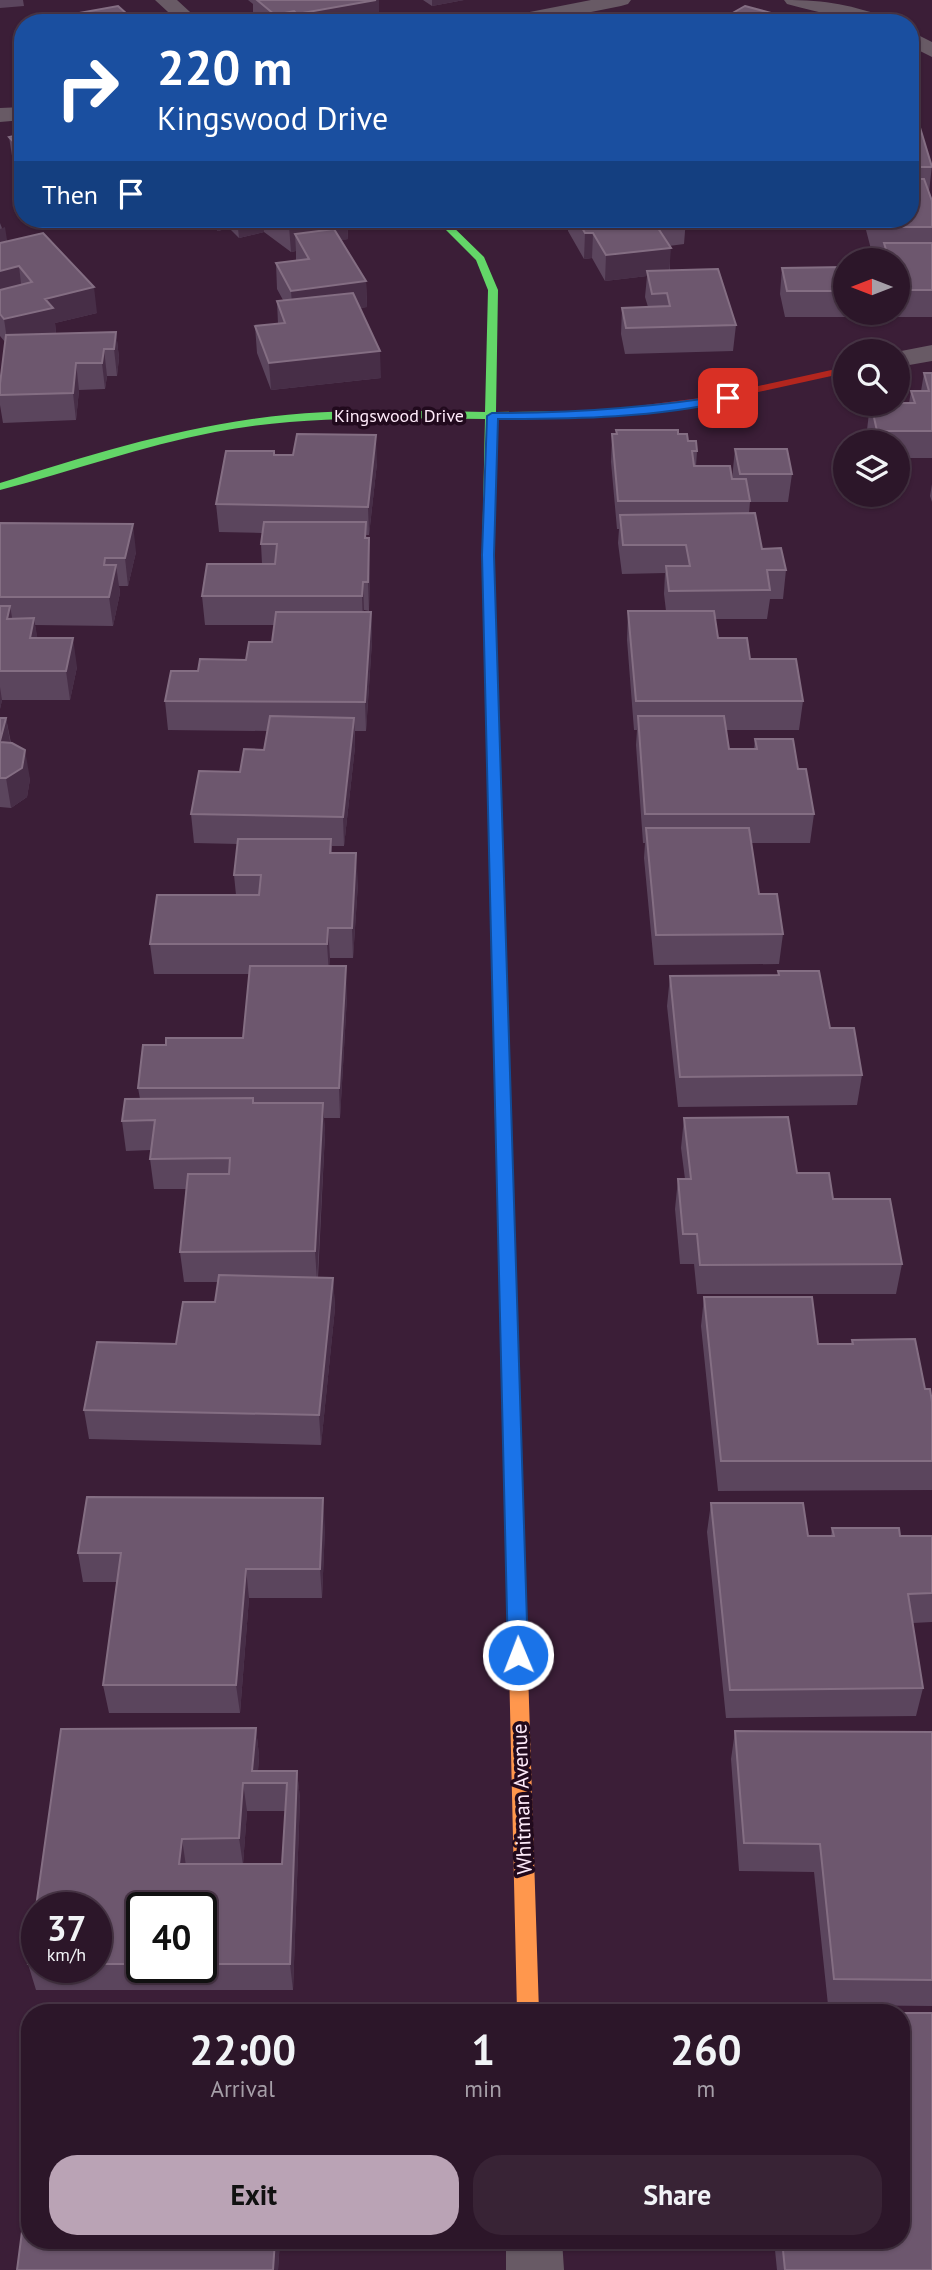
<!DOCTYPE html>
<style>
body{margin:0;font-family:"PT Sans",sans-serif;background:#382335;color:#f1f3f6;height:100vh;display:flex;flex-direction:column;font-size:26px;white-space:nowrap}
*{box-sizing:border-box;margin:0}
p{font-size:23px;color:#a69fa8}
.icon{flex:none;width:38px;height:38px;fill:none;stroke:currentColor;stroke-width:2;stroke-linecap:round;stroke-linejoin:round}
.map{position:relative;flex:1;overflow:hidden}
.panel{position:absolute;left:21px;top:2004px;width:889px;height:245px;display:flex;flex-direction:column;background:#2c1629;border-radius:28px;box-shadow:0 2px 5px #0004,0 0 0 2px #483546}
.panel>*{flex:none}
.hud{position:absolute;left:14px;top:14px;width:905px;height:214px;border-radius:28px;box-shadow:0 2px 5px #0004,0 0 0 2px #483546;background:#1a4fa0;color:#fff;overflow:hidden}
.needle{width:46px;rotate:270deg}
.fabs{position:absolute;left:833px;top:248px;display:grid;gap:14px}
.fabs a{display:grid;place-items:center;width:77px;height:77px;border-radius:50%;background:#2c1629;box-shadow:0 2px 5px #0004,0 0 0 2px #483546;font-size:35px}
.speed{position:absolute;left:21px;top:1892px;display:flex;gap:14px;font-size:35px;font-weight:700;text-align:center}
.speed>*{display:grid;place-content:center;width:91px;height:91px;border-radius:50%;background:#2c1629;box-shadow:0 2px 5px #0004,0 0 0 2px #483546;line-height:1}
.speed small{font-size:18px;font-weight:400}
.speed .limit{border:4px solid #111;border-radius:10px;background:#fff;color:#111}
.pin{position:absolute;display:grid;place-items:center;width:60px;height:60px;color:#fff;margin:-30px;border-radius:14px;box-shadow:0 4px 10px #0006}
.me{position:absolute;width:77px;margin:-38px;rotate:359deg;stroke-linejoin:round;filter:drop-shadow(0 0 5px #0008)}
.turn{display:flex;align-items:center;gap:24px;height:147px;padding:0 28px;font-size:32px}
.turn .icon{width:91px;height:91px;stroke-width:2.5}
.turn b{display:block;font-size:49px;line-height:60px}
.then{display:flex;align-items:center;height:66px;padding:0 28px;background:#0003;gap:14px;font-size:26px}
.eta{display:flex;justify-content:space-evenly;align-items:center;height:119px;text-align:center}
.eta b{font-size:42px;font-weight:800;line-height:49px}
.primary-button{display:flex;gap:14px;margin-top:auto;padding:14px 28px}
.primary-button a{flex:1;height:80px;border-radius:28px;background:#baa3b5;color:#111;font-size:28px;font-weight:800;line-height:80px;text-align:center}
.primary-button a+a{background:#382335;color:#f1f3f6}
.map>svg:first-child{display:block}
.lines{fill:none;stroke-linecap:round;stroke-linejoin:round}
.street{fill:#685a65;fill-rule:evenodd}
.fast{fill:#63d668;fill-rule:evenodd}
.slow{fill:#ff974d;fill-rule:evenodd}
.jam{fill:#b3261e;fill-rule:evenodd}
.wall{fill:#5b455d;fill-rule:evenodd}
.shaded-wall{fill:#472e47}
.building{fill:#6d576e;stroke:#846e83;stroke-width:2;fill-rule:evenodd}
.route{fill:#1a73e8;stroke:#114b97;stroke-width:2}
.labels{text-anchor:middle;stroke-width:7;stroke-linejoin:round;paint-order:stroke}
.far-street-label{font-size:18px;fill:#feeaf9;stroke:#210a1d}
.street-label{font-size:21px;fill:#feeaf9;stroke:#210a1d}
</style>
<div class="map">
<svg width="932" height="2270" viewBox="0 0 932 2270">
<rect width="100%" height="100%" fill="#3b1e37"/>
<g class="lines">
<path class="street" d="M155 0H177L202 23H180Z
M591 0H631L628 4 621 6 536 23H494L504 17Z
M784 0C828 0 851 5 892 19L895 23C859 23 822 13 787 4Z
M910 31 932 42V57L910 46Z
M23 107V120L0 122V108Z
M932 345V361L898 367 896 352Z
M506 2240H562L564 2270H506Z"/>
<path class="fast" d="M435 219H445L484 257 498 290 496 412 598 411 603 414 598 417 496 419 494 555 503 842 496 846 489 842 482 555 485 419C395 418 304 415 215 432 142 446 72 471 0 490V483C83 457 166 431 252 419 329 408 407 411 485 412L488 290 476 260Z"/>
<path class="slow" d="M496 838 503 842 511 1120 503 1125 495 1120 489 842Z
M516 1570 523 1572 525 1578 539 2012H517L507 1578 509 1572Z"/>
<path class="jam" d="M845 367V373L708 403 598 417 593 414 598 411 708 397Z
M503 1115 511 1120 525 1578 523 1584 516 1586 509 1584 507 1578 495 1120Z"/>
</g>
<path class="wall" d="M0 0H23L24 6 0 8Z
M248 0H379V22L259 23 253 18V4Z
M423 0H464L432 6Z
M910 121 932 165 929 192 932 201V317H785L780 294 782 268 845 267V313H898V261H873V256H882L883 253H872L866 230H845L841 220 834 219H910Z
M23 134V173L13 162 9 137Z
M206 219H347L348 239 341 240 366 281 367 307 360 308 381 378 271 390 257 353 255 326 278 324 277 301 283 300 277 289 276 263 296 260V251L291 252 264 232 239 238 229 228 218 231Z
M568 219H686L684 244 669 246 670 270 736 325 733 351 625 354 621 334 622 308 648 307 645 297 647 276 605 281 592 258 584 259 568 231Z
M0 223 7 241 97 313 55 323 56 334 116 332 119 358 117 376H107L105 389 79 390 76 420 3 423 0 405V384L5 342 0 336Z
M924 373H932V458H898V443H870L867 430 870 404H898L909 403 911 391H921Z
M616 430 678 434 688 441 697 451 696 466 732 479 735 449 792 474 788 502H750L749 513 762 549 786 570 783 599H770L767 619H715L718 638 750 659 803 701 799 730H726L729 749H754L755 739 798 769 814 814 810 843H751L759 894 783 934 779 964 654 965 644 858 645 843H643L636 745 637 730H634L627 640 628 611H666L664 594 665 573 622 574 618 543 619 529H617L611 462 612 434H616Z
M274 451V455L377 463 369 535H366L370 566 369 611 364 610V612H371L372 641 366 731H355V747L344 846H332V853L358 883 353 958H330L329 966 347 996 340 1118H324L325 1133 318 1278H333L335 1308 321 1445 89 1439 84 1410 176 1344 215 1302 218 1282H184L180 1252 186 1189H154L150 1159 151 1150 126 1151 122 1121 140 1099 138 1088 166 1045 243 1038 249 974H154L150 944 236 895 234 875 238 844 194 843 191 814 264 750 268 731 168 730 165 701 198 671 246 660 272 642 274 625H205L202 596 262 564 261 544 262 533 219 532 216 504Z
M932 484V502L930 496Z
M0 523 136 552 128 586H119L120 593 113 626 35 625 37 638 77 667 70 700H2L0 709Z
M0 718H6L11 743 30 779 27 797 11 808 0 807Z
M778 971 830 1028 862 1075 857 1105 678 1107 667 1006 670 976 778 975Z
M684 1118 797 1173 833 1199 902 1264 896 1294H697L694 1264H680L675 1209 678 1179H685L681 1148Z
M704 1297 818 1344H851L852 1340 925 1389 932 1402V1490L718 1491 701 1326Z
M711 1503 808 1536H831L832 1528 900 1536H932V1622L913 1623 923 1688 916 1716 726 1718 707 1532Z
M325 1527 322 1598H249L240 1713H109L103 1685 117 1582H83L78 1553Z
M256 1728 259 1756 258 1771H297L300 1799 293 1990H36L28 1964 61 1729ZM247 1811H285L282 1864H243ZM37 1908H96V1967H37ZM142 1908H201V1967H142Z
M735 1731 932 1732V2006L828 2005 814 1872 739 1871 731 1759Z
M30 2138V2240H280L278 2270H17L27 2196 23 2186Z
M774 2240H901L932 2270H777Z"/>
<path class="shaded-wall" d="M376 0H379V22L297 23V14Z
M432 0H464L432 6Z
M294 11V23H275V15Z
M217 219H228L229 228 218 231Z
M237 219H263L264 232 239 238Z
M323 219H347L348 239 303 249 295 234 296 251 291 252 289 226Z
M5 227 9 253 0 255V229Z
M585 233H593L592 258 584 259Z
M671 248 669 274 647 271V276L605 281 606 255Z
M19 266 22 292 0 298V271Z
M366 281 367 307 293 317 291 291Z
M94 287 97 313 55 323 56 334 8 346 4 319 45 299Z
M116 332 119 358 117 376 114 349Z
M104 349 107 376 105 389 102 363Z
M380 351 381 378 271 390 269 363Z
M76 363 79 390 76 420 73 393Z
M376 435 377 463 369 535 368 507Z
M133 524 136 552 128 586 125 558Z
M369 538 370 566 369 611 368 582Z
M116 565 120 593 113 626 109 597Z
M363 582 364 610 363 624 362 596Z
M10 606 15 634 7 619Z
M371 612 372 641 366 731 365 702Z
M34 618 39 647 30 638Z
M73 638 77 667 70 700 66 671Z
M0 687 2 700 0 709Z
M6 718 11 747 5 771 0 741Z
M354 718 355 747 344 846 343 817Z
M25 750 30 779 27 797 11 808 6 778Z
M356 853 358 883 353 958 352 928Z
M328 928 330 958 329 974 327 944Z
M346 966 347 996 340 1118 339 1088Z
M323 1103 325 1133 317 1281 315 1251Z
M333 1278 335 1308 321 1445 319 1415Z
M323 1498 325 1527 322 1598 320 1569Z
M246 1569 249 1598 240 1713 236 1685Z
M256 1728 259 1756 257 1783 252 1771Z
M297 1771 300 1799 293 1990 290 1964Z
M243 1783 247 1811 243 1865 239 1838Z
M182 1839 186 1866 179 1864Z
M275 2240H280L278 2270H273Z"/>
<path class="building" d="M257 0H376L297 14 294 11 275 15Z
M118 6 137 23H59L58 22 78 18 73 14Z
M745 6 808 23H715Z
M910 121H918L932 167H910Z
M23 134V152L9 137Z
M910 179H924L932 201V227H876L873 219H910Z
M279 219H323L289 226Z
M577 219H686L654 222 671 248 606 255 593 233H585Z
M334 229 366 281 291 291 276 263 309 259 295 234Z
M43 233 94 287 45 299 53 308 4 319 0 314V290L32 282 19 266 0 271V243Z
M884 243H932V290H898V261H875L873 256H888Z
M845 267V291H787L782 268Z
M718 269 736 325 626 328 622 308 670 306 667 293 652 294 647 271Z
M353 293 380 351 269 363 255 326 285 323 277 301Z
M116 332 114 349H104L102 363H76L73 393 0 395V384L6 335Z
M924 373H932V431H877L871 404H898V403H915L911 391H929Z
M616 430H678V434H687L688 441H696L697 451H692L694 466H730L732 479H746L750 501H618L612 434H617Z
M297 434 376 435 368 507 216 504 226 451H274V455H293Z
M735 449H787L792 474H740Z
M755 513 762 549 781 548 786 570H767L770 590 669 591 666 566H690L686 545H623L620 515Z
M264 522H366L365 538H369L368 582H363L362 596H202L207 564H275L277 544H261Z
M0 523 133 524 125 558H105L104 565H116L109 597H0Z
M0 606H10L7 619 34 618 30 638H73L66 671H0Z
M628 611H714L718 638H747L750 659H796L803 701H636Z
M276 612H371L365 702 165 701 171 671H198L200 659 246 660 249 642H272Z
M270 716 354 718 343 817 191 814 199 771 240 772 244 749 264 750Z
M638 716H724L729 749H757L755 739H793L798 769H806L814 814H645Z
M0 718H6L0 741Z
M0 742 12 743 25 750 22 768 6 778H0Z
M646 828H749L759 894H777L783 934 656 935Z
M238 839H331L330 853H356L352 928H328L327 944H150L157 895H259L261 875H234Z
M250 966H346L339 1088H138L143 1045H166V1038H243Z
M778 971H819L830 1028H854L862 1075 680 1077 670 976 779 975Z
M253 1098V1103H323L315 1251 180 1252 188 1174H229L230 1158 150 1159 155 1120 122 1121 125 1099Z
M788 1117 797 1173H829L833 1199H890L902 1264 700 1265 697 1234H683L678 1179H691L684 1118Z
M219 1275 333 1278 319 1415 84 1410 97 1342 176 1344 183 1302H215Z
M704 1297H812L818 1344H853L852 1340 915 1339 925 1389H930L932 1402V1461H721Z
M87 1497 323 1498 320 1569H246L236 1685H103L121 1553H78Z
M711 1503H803L808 1536H834L832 1528H899L900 1536H932V1593L908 1594 923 1688 730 1690Z
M256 1728 252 1771H297L290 1964H201V1908H142V1964H96V1908H37V1964H28L61 1729ZM243 1783H287L282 1864H179L182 1839 239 1838Z
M735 1731 932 1732V1980L834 1979 820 1844 744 1843Z
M901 2013H932V2270H785L782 2240H901Z
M30 2138V2240H275L273 2270H17L28 2186H23Z"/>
<path class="route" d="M728 395 733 398 732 400C655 418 576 419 498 419L494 555 528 1655 525 1661 518 1663 511 1661 508 1655 482 555 487 416 492 413C572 413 649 408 728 395Z"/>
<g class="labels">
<g class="far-street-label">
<text x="399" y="422">Kingswood Drive</text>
</g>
<g class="street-label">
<text transform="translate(522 1799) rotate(-92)" y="7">Whitman Avenue</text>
</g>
</g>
</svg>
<div class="fabs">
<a><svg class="needle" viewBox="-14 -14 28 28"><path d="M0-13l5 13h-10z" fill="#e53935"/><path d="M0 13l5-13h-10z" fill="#a69fa8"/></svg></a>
<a><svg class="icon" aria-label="search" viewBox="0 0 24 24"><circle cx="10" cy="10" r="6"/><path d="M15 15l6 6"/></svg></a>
<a><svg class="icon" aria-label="layers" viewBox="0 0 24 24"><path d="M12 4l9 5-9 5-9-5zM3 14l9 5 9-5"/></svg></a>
</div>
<div class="speed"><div>37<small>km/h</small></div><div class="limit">40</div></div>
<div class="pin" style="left:728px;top:398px;background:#d93025"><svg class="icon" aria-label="arrive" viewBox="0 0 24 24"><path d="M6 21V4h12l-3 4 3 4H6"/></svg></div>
<svg class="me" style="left:518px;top:1655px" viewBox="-20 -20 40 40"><circle r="17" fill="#1a73e8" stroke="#fff" stroke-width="3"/><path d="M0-11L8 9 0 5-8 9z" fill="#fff"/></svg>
<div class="hud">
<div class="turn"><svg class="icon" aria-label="right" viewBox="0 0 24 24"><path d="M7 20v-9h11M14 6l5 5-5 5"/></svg><div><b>220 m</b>Kingswood Drive</div></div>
<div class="then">Then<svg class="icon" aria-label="arrive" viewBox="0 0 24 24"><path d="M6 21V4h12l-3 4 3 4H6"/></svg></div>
</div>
<section class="panel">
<div class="eta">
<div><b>22:00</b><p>Arrival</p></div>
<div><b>1</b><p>min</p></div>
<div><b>260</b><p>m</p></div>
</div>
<div class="primary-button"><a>Exit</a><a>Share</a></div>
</section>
</div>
